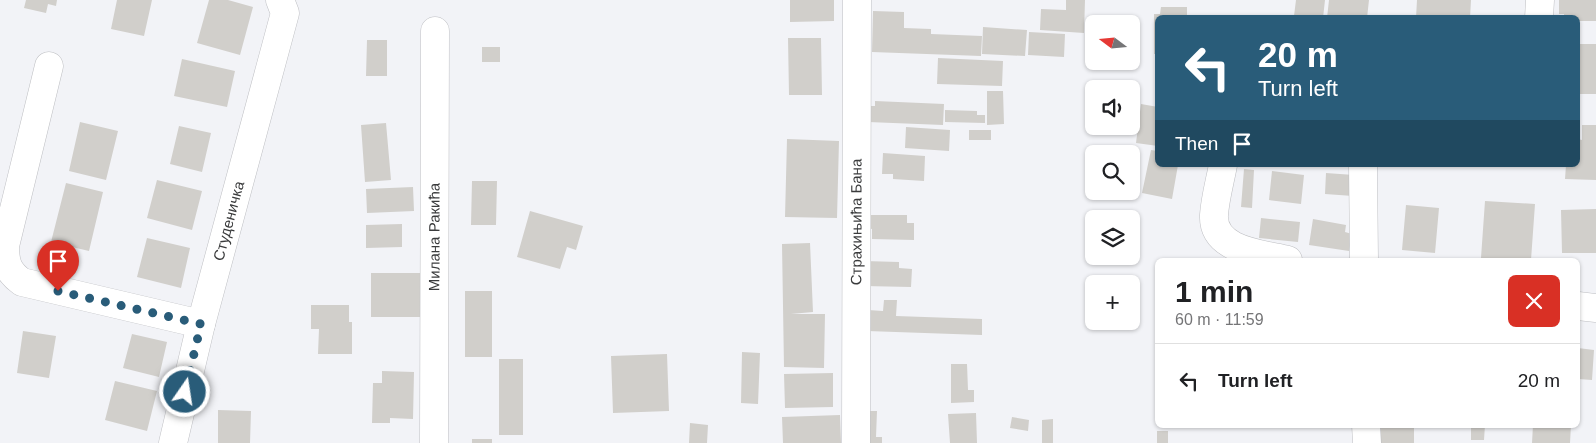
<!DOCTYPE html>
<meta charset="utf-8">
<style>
body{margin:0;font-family:Arial,sans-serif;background:#f6f6f6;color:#202124;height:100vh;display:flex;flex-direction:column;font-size:19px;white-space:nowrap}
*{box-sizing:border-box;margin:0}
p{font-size:16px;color:#757577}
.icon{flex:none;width:28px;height:28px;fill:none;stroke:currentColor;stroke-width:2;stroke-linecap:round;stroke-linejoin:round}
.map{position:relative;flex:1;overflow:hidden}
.drawer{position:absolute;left:1155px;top:258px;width:425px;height:170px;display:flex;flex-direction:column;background:#fff;border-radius:8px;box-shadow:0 1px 4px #0004}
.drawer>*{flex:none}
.top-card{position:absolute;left:1155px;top:15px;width:425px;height:152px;border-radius:8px;box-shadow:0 1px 4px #0004;background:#295c79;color:#fff;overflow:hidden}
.needle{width:32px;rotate:286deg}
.fabs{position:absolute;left:1085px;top:15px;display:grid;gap:10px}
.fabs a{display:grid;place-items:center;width:55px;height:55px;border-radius:8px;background:#fff;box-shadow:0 1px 4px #0004;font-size:25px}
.pin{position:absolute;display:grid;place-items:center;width:42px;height:42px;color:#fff;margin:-51px -21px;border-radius:50% 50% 50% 0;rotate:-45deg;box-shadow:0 0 5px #0007}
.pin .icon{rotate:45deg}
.me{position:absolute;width:55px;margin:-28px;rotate:13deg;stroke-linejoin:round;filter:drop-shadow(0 0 4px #0008)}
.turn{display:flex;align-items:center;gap:18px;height:105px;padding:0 20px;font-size:22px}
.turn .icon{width:65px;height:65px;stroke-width:2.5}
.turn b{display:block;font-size:35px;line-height:42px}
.then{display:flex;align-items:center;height:48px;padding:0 20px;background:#0003;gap:10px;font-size:19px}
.round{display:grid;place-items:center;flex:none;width:52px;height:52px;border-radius:8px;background:#f6f6f6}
.headline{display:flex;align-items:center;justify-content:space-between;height:85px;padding:0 20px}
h1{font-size:30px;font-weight:700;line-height:38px}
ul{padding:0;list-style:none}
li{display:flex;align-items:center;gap:15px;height:75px;padding:0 20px;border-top:1px solid #e0e0e0}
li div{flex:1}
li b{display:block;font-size:19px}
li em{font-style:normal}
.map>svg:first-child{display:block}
.building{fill:#d1cfcb}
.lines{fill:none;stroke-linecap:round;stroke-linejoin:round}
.minor-casing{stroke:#bebfc3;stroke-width:29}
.minor{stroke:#fff;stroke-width:28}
.route{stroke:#295c79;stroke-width:9;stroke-dasharray:0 16.2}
.labels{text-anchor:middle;stroke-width:4;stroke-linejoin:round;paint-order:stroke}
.street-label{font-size:15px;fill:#3a3b3c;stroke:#fff}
</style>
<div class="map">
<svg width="1596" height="443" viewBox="0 0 1596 443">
<rect width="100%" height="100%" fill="#f2f3f7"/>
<path class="building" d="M26 0H57L56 6 48 4 46 13 24 8Z
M117 0H152L144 36 111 29Z
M209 0H228L253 7 240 55 197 43Z
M790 0H834V21L790 22Z
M1066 0H1085L1084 33 1040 30 1041 9 1066 10Z
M1296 0H1325L1323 18 1294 16Z
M1329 0H1369L1367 18H1327Z
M1417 0H1471L1470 18H1416Z
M1559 0H1596V21H1578V18H1564V14H1559Z
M1161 7H1187V18H1158V54H1154V14H1160Z
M873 11 904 12V28L931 29V34L982 36 981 56 872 52Z
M983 27 1027 30 1025 56 982 54Z
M1029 32 1065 34 1064 57 1028 55Z
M788 38H821L822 95H789Z
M367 40H387V76H366Z
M1578 44H1596V94H1578Z
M482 47H500V62H482Z
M938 58 1003 61 1002 86 937 84Z
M182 59 235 71 227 107 174 96Z
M987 91H1003L1004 124 987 125Z
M875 101 944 104 943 125 868 122V106H875Z
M1141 104 1158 107V146L1136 143Z
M945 110 977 111V115H985V123L945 122Z
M80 122 118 131 106 180 69 171Z
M386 123 391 180 365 182 361 125Z
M1582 125H1596V180L1565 179 1566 165H1578V139L1582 140Z
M179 126 211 133 202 172 170 164Z
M906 127 950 130 949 151 905 148Z
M969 130H991V140H969Z
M787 139 839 141 837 218 785 217Z
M1151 150 1158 151V165H1178L1172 199 1142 193Z
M883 153 925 156 924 181 893 179V174H882Z
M1244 169 1254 170 1252 208 1241 207Z
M1272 171 1304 175 1301 204 1269 200Z
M1326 173 1354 175 1353 196 1325 194Z
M157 180 202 191 192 230 147 218Z
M472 181H497L496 225H471Z
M66 183 103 192 89 251 51 242Z
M413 187 414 211 367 213 366 189Z
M1485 201 1535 204 1531 260 1481 258Z
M1406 205 1439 208 1435 253 1402 250Z
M1596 209V253H1562L1561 210Z
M530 211 583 226 576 250 567 247 560 269 517 257Z
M865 215H907V223H914V240L872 239V229L865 228Z
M1261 218 1300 222 1298 242 1259 238Z
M1313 219 1346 225 1345 232 1352 234 1349 251 1309 245Z
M402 224V247L366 248V225Z
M147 238 190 248 181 288 137 277Z
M810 243 813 312 791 314H825L824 368 784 367 782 244Z
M864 261 899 262V268L912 269 911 287 864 286Z
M371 273H420V317H371Z
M465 291H492V357H465Z
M884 300H897L896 316 982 319V335L867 331 868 310 883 311Z
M311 305H349V322H352V354H318L319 329H311Z
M23 331 56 336 49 378 17 373Z
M132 334 167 342 159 377 123 368Z
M1578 348 1594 350 1592 380 1578 379Z
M742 352 760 353 758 404 741 403Z
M667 354 669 411 613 413 611 356Z
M499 359H523V435H499Z
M951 364H967L968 390H974V402L951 403Z
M382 371 414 372 413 419 390 418V423H372L373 383H382Z
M833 373V407L785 408 784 374Z
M115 381 157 391 147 431 105 420Z
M218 410 251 411 250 443H218Z
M863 411H877L876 437H882V443H863Z
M976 413 977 443H950L948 414Z
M840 415 841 443H783L782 417Z
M1012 417 1029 420 1028 431 1010 428Z
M1053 419V443H1042V420Z
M690 423 708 425 707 443H689Z
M1380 425H1414V443H1380Z
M1471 425H1485L1484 440H1471Z
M1533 425H1571L1570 443H1532Z
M1157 431H1168V443H1157Z
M472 439H492V443H472Z"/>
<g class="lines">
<g class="minor-casing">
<g id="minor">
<path d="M1539 18 1540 0"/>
<path d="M49 66 5 246C5 263 8 272 22 282L201 324"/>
<path d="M1223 165C1220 181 1215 199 1214 215 1212 251 1263 254 1288 260"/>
<path d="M1363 165 1364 260"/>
<path d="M1578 306 1596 308"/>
<path d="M1366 425 1367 443"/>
<path id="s1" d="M173 443 201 324 285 13 280 0"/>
<path id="s2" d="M434 443 435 31"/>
<path id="s3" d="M856 443 857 0"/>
</g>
</g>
<use href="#minor" class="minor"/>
</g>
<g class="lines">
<path class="route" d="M58 291 201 324 185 392"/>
</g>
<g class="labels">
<g class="street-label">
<text dy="5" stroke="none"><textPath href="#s1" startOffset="229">Студеничка</textPath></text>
<text dy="5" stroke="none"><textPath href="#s3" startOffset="221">Страхињића Бана</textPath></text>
<text dy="5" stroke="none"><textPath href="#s2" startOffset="206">Милана Ракића</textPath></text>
</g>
</g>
</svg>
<div class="fabs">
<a><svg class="needle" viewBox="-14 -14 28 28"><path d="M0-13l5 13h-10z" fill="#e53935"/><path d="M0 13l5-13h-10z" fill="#757577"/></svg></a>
<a><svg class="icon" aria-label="sound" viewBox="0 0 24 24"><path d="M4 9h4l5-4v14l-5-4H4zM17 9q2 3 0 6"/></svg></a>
<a><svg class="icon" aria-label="search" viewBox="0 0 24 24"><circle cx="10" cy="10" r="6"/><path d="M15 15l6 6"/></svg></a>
<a><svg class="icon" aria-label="layers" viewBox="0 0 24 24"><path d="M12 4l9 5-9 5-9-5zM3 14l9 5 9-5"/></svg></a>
<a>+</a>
</div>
<div class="pin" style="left:58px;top:291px;background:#d93025"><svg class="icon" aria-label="arrive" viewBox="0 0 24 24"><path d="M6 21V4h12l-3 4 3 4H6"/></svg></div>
<svg class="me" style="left:185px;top:392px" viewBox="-20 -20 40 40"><circle r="17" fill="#295c79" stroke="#fff" stroke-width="3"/><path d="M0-11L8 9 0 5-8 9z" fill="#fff"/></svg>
<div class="top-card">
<div class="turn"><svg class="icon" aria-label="left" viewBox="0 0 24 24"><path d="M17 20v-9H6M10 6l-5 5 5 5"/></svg><div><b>20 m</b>Turn left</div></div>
<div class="then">Then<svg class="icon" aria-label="arrive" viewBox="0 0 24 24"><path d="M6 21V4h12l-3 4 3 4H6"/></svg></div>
</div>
<section class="drawer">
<div class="headline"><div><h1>1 min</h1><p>60 m · 11:59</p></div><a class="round" style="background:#d93025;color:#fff"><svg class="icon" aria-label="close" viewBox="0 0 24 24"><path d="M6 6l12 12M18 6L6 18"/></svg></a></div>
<ul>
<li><svg class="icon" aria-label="left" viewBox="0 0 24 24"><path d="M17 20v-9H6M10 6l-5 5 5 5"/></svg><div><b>Turn left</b></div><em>20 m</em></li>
</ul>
</section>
</div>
